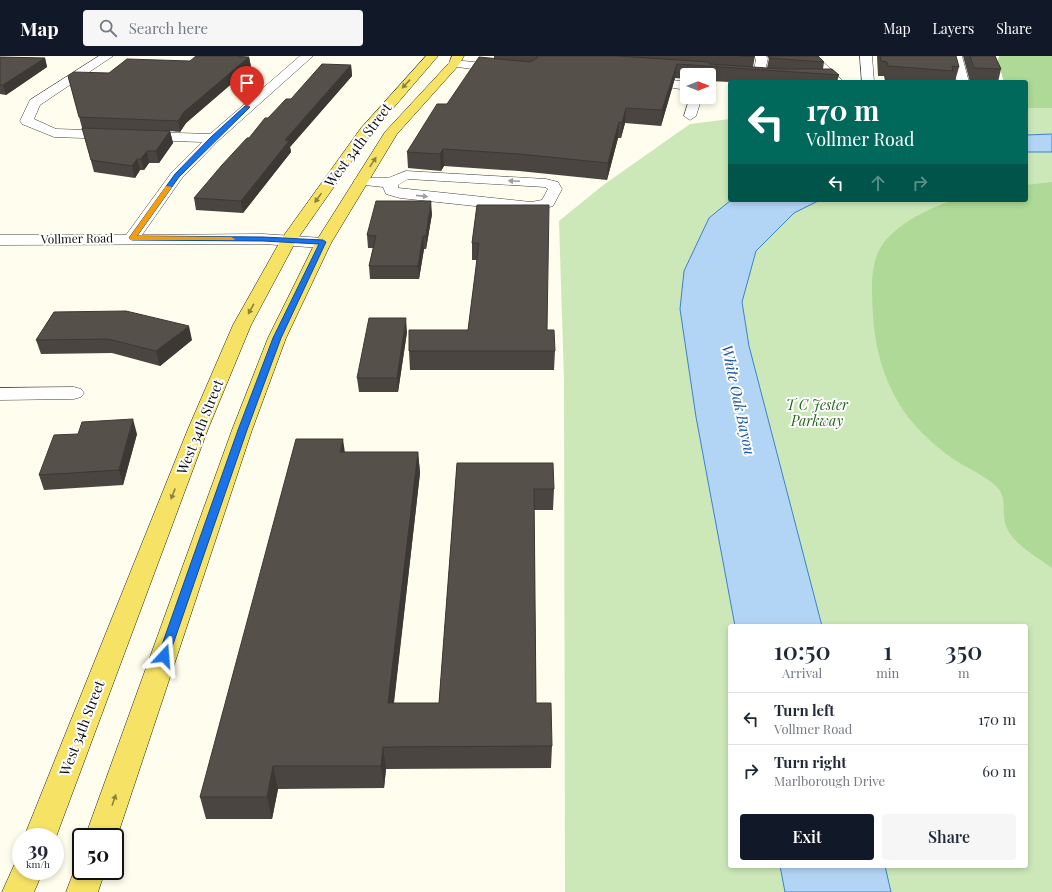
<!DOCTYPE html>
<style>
body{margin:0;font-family:"Playfair Display",serif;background:#f6f6f7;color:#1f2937;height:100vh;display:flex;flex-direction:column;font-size:15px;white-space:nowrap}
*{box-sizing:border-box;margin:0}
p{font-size:13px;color:#747a83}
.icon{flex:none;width:22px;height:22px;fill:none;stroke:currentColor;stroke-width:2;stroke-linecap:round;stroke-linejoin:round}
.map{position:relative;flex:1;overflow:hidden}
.side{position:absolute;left:728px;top:568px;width:300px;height:244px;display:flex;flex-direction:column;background:#fff;border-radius:4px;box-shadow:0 2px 6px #0003}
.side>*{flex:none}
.banner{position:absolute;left:728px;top:24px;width:300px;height:122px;border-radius:4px;box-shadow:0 2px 6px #0003;background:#00695c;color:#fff;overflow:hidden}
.needle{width:26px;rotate:90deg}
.tools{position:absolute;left:680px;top:12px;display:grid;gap:8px}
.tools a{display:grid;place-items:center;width:36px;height:36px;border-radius:4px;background:#fff;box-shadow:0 2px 6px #0003;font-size:20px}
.speed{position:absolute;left:12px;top:772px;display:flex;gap:8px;font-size:20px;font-weight:700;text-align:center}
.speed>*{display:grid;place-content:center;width:52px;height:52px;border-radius:50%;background:#fff;box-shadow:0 2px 6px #0003;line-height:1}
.speed small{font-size:10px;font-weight:400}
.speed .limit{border:2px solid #111;border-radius:6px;background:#fff;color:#111}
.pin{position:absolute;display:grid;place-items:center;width:34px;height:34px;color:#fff;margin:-41px -17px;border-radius:50% 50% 50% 0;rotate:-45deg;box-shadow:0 0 4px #0007}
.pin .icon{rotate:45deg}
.me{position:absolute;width:44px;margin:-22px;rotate:19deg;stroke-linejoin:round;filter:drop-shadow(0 0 3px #0008)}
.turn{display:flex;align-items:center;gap:14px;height:84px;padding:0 12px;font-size:18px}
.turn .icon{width:52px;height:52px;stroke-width:2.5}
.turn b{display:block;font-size:28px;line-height:34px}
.lanes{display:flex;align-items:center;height:38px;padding:0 12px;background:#0003;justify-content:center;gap:20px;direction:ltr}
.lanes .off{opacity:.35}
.eta{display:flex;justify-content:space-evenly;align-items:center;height:68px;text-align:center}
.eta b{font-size:24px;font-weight:600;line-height:28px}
.button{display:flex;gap:8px;margin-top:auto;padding:8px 12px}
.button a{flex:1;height:46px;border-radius:4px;background:#111827;color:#fff;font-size:16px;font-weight:600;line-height:46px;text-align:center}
.button a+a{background:#f6f6f7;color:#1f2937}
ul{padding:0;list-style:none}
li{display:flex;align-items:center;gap:12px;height:52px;padding:0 12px;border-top:1px solid #e0e1e3}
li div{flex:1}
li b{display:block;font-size:15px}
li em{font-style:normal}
header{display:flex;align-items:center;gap:24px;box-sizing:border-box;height:56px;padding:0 20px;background:#111827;color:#fff}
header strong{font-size:19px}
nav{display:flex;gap:22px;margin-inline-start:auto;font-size:14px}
.search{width:280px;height:36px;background:#f6f6f7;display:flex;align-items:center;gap:10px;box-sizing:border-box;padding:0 14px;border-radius:4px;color:#747a83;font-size:15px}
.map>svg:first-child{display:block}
.green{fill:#cce8b8;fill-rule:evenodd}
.forest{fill:#aed997}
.water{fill:#b3d5f5;stroke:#3b82cb}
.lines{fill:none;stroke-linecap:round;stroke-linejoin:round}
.minor-casing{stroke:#404040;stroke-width:1}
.major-casing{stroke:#1e1e1e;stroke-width:1}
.minor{fill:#fff;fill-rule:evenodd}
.major{fill:#f6e366;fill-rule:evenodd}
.wall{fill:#4a4540}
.shaded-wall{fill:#3c3834}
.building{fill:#56504a;stroke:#3c3834}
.oneway{fill:#8d833e}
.oneway2{fill:#9e9e9e}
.route{fill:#1a73e8;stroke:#114b97}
.slow{fill:#f59e0b}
.labels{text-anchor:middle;stroke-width:4;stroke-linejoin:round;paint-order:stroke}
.far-street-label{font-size:12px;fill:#0d0d0d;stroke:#fff}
.street-label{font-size:14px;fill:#0d0d0d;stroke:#fff}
.park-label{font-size:14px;font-style:italic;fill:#25641e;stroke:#fff}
.water-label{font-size:15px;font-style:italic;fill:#18549d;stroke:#fff}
</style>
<header>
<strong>Map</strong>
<div class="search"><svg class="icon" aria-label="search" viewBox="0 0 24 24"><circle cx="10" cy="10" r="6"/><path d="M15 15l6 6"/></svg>Search here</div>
<nav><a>Map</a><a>Layers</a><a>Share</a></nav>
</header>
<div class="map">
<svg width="1052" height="836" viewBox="0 0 1052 836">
<rect width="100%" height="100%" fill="#fffded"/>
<path class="green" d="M999 0H1052V836H565L564 324 559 165 602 130 690 68 730 63V144H1026V26H1004L998 5ZM730 570H1026V810H730Z"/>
<path class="forest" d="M999 0H1052V52H1026V26H1004L998 5Z
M1052 126V512C1038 501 1014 489 1007 472 1000 457 1009 442 996 430 983 418 966 412 952 402 936 391 920 376 908 361 886 331 875 296 873 259 872 240 870 218 877 199 886 173 930 150 956 144 963 143 971 144 978 144 994 144 1010 144 1026 144V129Z"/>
<path class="water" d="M1052 78V96H1026V79Z
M731 144H820L794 157 756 195 742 246 749 290 822 570H735L696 361 680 253 684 215 709 162Z
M780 810H885L891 836H785Z"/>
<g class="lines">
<g class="minor-casing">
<path id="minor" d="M99 0H113L40 49 34 63 56 73 210 78 300 0H313L218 85 182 122 142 179 263 178 323 182 329 184 331 187 329 190 323 192 263 188 0 189V179H126L172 116 202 86 54 81 22 68 20 65 30 44Z
M754 0H766L768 2 763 24 759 25 753 21 756 3Z
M804 0H817L844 26H831Z
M860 0H872L874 26H862Z
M950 0H962L969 26H957Z
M454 4 502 9 508 13 502 17 450 10 448 8 450 6Z
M644 20 687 26V34L640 27 638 24 640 21Z
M690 41H702L696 60 690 64 684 60Z
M406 115 546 123 558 126 562 133 553 150 531 156 400 142 386 138 383 131 356 128 354 125 356 122H388ZM408 123 545 131 548 133 542 144 531 146 398 132V129Z
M74 331 81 333 84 337 81 341 74 343 0 344V332Z"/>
</g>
<g class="major-casing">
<path id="major" d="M426 0H438L371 78 296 185 251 269 208 373 56 781H24L188 373 233 269 282 182 361 72Z
M452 0H464L458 10 397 78 331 187 286 282 252 374 117 781 115 784V781H85L232 374 268 282 315 187 385 76 449 7Z
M21 803V815H43L34 836H2L16 805Z
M81 804V815H105L98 836H66L78 805Z"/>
</g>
<use href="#minor" class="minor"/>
<use href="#major" class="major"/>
</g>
<path class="wall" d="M494 0H755L753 11 767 12 769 2 767 0H818L824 6 823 13 839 19 837 26H730L709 25V19H687V23L675 22 661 70 625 67 621 82H618L607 124 519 115 444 110 441 115 408 112 407 96 447 48 494 3Z
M877 0H956L959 11 955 25H951L950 26H905L885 25 884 20H878Z
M963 0H995L1001 13 998 26H970Z
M0 1 45 2 47 11 6 39 0 38Z
M249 1 251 11 186 67 180 76 170 75 173 87 159 107H149L144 114H140L135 122 94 116 68 20 109 17 190 5Z
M351 9 352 20 290 91 291 96 243 157 196 154 194 142 268 62Z
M477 149 547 274 555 295 554 314H410L409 295 468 274 477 204H472V187Z
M432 158 426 193H424L419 223H370L369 210 373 192H368L367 179Z
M54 256 192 284 160 310 112 297 41 298 36 284Z
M407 276 398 336H359L357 322Z
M78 378H137L123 429 44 434 39 419Z
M345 396H418L420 417 394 647H439L457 407 554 433 553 454H534L536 647 552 690 551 712 386 713 384 732 278 733 272 763H206L200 741Z"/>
<path class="shaded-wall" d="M249 1 251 11 186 67 180 76 178 65 184 56Z
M45 2 47 11 6 39 3 29Z
M677 8 675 22 661 70 662 54Z
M351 9 352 20 290 91 291 96 243 157 241 145 285 84Z
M626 52 625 67 621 82 622 67Z
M619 66 618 82 607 124 608 107Z
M170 75 173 87 159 107 156 95Z
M443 93 444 110 441 115 440 98Z
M147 95 149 107 144 114 141 103Z
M137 103 140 114 135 122 132 110Z
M431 145 432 158 426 193V180Z
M423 180 424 193 419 223 418 210Z
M406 262 407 276 398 336 397 322Z
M189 270 192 284 160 310 156 295Z
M133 363 137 378 123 429 119 414Z
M343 383 346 404 340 396Z
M418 396 420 417 391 670 388 647Z
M383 691 386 713 384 732 381 710Z
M273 710 278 733 272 763 267 741Z"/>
<path class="building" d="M196 0H231L249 1 184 56 178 65 79 61 68 20 74 16 109 17 127 3 190 5Z
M537 0H617L709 6 710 8 781 13H832L839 19 677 8 662 54 626 52 622 67 619 66 608 107 519 98 443 93 440 98 407 96 437 48H447L479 1 530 6 537 2Z
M740 0H755L754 1Z
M769 0H818L824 6 769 2Z
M880 0H956L959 11 952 10 953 15 888 10 887 6 881 5Z
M970 0H995L1001 13 974 12Z
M0 1 45 2 3 29H0Z
M322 8 351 9 285 84 289 85 241 145 194 142 222 109 247 82H249L265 62H268L286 43H291Z
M82 72 170 75 156 95H147L141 103H137L132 110 91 104Z
M376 145H431L426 180H423L418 210H369L376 180 367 179Z
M477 149H549L547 274H554L555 295H409V274H468L479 187H472Z
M126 255 189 270 156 295 108 283 36 284 54 256Z
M369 262H406L397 322H357Z
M133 363 119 414 39 419 54 379 78 378 82 366Z
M296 383H343L340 396H418L388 647H439L457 407H553L554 433H534L536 647H551L552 690 383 691 381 710H273L267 741H200Z"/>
<defs><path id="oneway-solid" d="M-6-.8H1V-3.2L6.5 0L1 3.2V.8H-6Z"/></defs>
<g class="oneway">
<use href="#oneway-solid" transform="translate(406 28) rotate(133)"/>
<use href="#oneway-solid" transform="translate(373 106) rotate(-57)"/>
<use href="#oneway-solid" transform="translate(318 142) rotate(125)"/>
<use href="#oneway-solid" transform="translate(251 253) rotate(119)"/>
<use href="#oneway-solid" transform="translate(173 438) rotate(111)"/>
<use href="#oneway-solid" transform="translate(114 744) rotate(-71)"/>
</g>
<g class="oneway2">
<use href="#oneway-solid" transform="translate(514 125) rotate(-177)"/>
<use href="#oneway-solid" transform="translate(422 140) rotate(6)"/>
</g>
<path class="route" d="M245 50 250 51 179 121 137 180 263 181 323 184 326 186 281 282 247 374 169 600 164 604 158 600 238 374 273 282 319 188 263 185 132 184 129 182 175 118 211 81Z"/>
<path class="slow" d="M166 130 172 131 137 180 231 181 235 183 234 184H130L129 182Z"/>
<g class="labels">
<g class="far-street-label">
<text transform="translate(77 183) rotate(-1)" y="4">Vollmer Road</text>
</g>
<g class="street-label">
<text transform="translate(358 89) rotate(-53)" y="5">West 34th Street</text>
<text transform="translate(200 371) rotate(-68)" y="5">West 34th Street</text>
<text transform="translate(82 672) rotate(-69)" y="5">West 34th Street</text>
</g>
<g class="park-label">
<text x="817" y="354">T C Jester<tspan x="817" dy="16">Parkway</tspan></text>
</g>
<g class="water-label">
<text transform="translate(738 344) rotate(78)" y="5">White Oak Bayou</text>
</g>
</g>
</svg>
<div class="tools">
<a><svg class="needle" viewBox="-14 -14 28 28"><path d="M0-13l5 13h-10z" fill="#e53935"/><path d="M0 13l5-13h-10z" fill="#747a83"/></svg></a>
</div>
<div class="speed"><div>39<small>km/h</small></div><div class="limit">50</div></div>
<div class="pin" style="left:247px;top:51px;background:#d93025"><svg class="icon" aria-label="arrive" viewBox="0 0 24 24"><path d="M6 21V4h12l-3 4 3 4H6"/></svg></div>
<svg class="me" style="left:164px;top:600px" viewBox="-20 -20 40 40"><path d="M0-17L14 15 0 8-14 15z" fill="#1a73e8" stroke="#fff" stroke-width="4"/></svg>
<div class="banner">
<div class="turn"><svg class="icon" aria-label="left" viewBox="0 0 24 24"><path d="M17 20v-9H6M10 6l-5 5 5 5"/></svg><div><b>170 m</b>Vollmer Road</div></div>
<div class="lanes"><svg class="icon" aria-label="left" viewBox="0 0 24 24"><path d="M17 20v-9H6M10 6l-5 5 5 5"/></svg><svg class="icon off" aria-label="ahead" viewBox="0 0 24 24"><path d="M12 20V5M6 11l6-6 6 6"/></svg><svg class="icon off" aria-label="right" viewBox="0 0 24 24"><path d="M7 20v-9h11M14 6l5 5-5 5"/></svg></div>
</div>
<section class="side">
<div class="eta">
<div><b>10:50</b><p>Arrival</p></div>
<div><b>1</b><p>min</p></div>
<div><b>350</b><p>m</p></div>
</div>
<ul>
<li><svg class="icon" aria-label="left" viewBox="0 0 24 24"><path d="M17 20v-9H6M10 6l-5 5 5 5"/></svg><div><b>Turn left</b><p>Vollmer Road</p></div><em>170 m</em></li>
<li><svg class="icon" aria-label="right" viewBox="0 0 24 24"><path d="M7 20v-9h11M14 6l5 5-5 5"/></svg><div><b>Turn right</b><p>Marlborough Drive</p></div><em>60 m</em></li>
</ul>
<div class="button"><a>Exit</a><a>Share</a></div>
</section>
</div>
